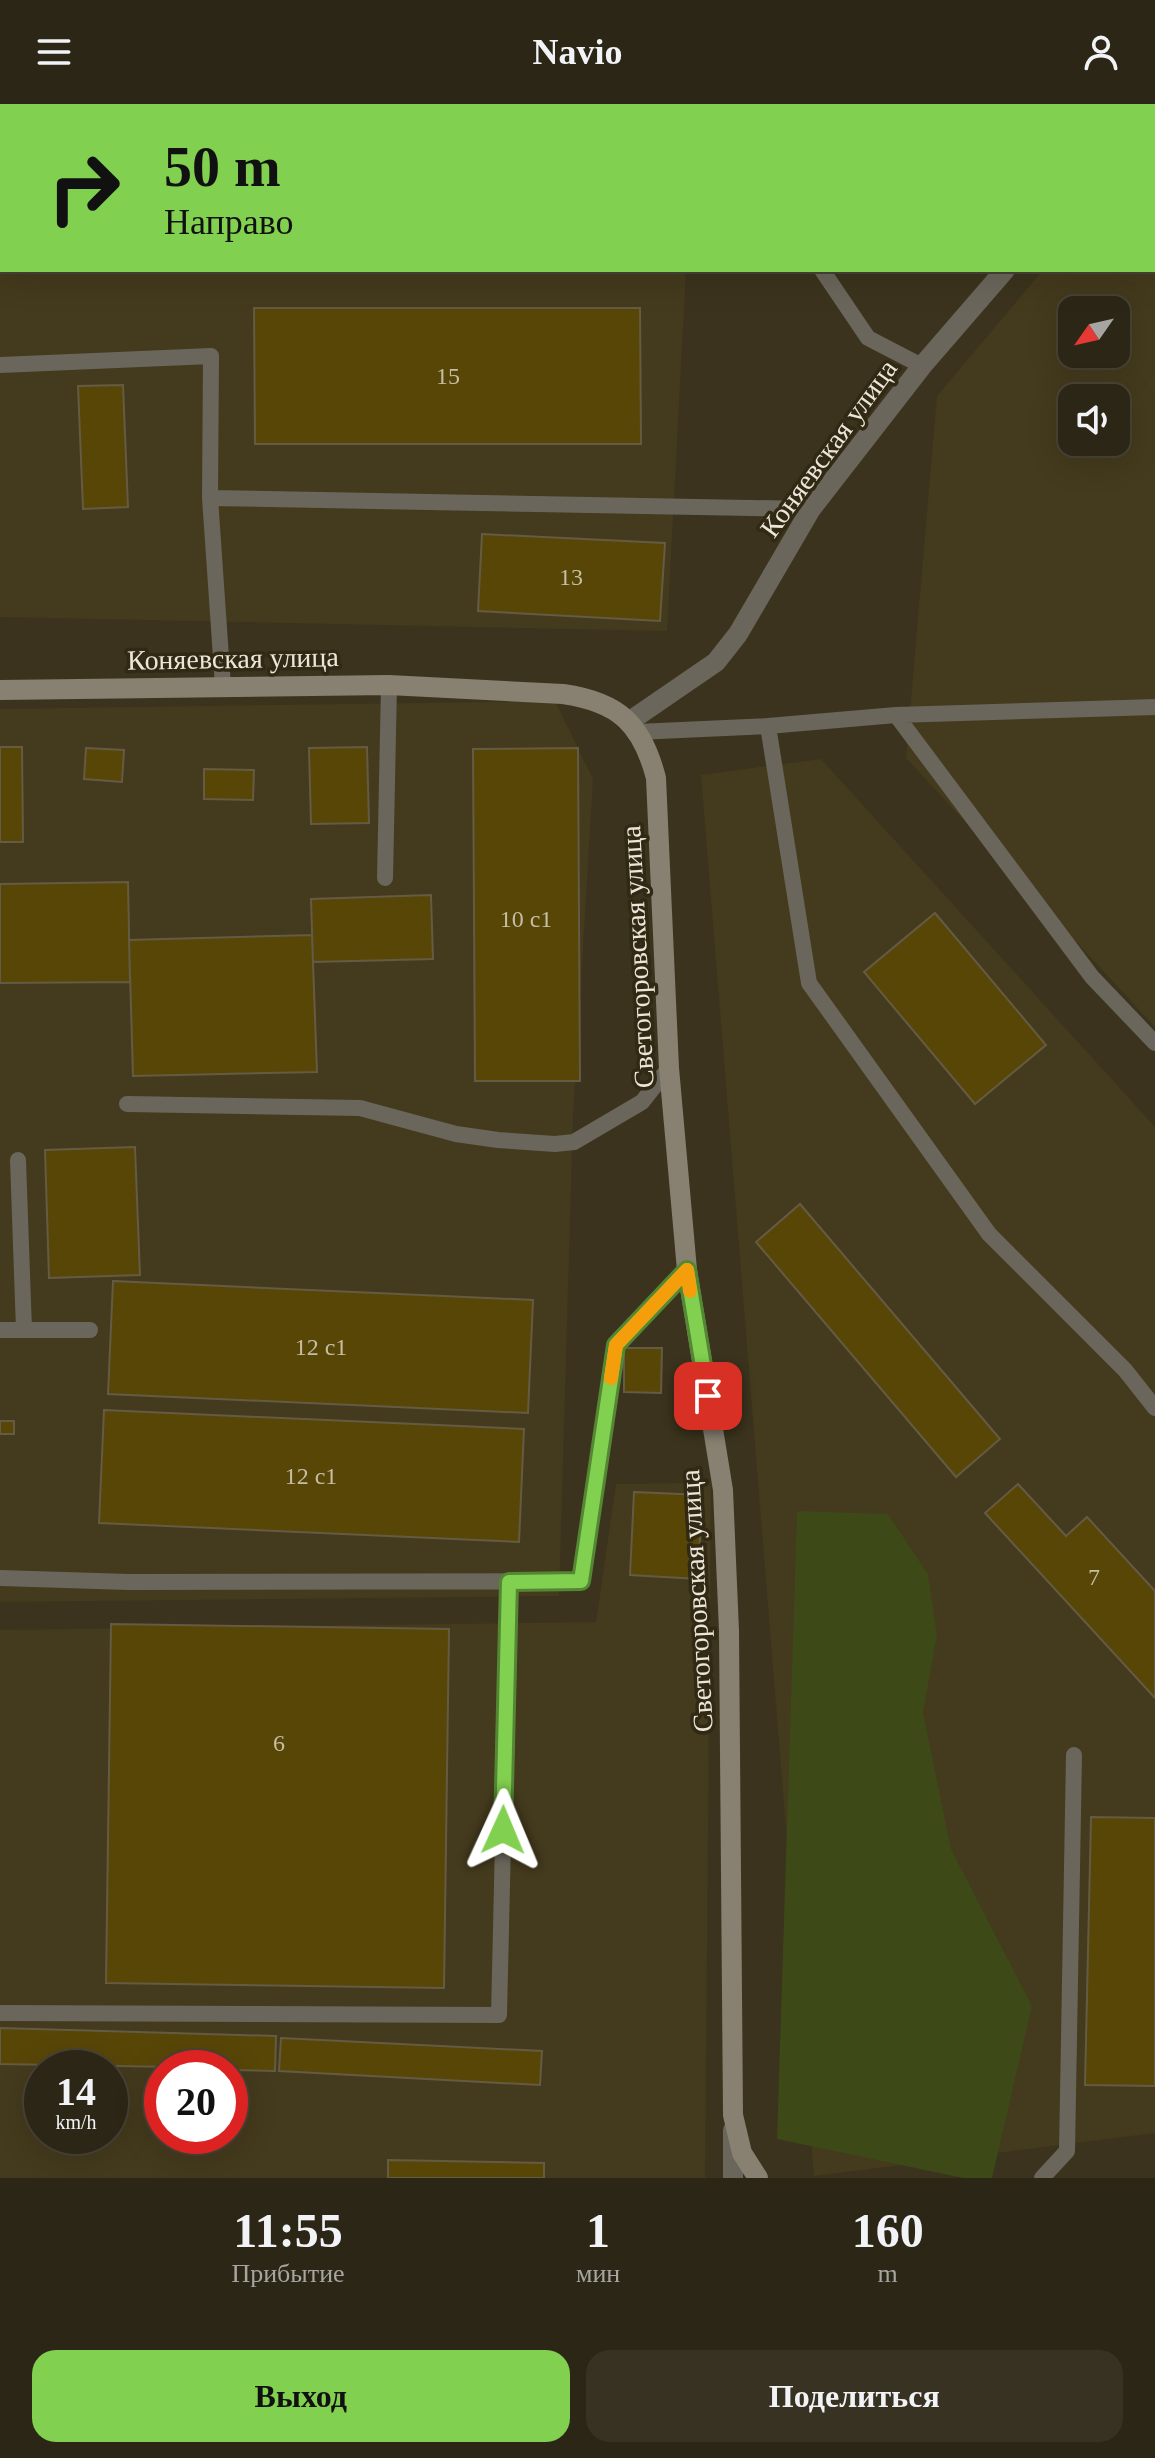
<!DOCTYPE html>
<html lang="ru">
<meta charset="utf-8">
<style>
body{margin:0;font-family:Georgia,serif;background:#383223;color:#f1f3f6;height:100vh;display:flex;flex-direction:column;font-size:30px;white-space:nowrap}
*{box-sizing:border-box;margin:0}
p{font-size:26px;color:#a6a5a1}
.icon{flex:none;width:44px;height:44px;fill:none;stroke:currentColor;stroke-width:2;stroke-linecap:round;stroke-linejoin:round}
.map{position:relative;height:2074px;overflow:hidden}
.sheet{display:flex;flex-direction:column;background:#2c2616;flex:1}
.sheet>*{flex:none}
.banner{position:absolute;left:0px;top:0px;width:1156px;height:168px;box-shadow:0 8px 32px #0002,0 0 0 2px #484335;background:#82d04f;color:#111;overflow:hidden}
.needle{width:52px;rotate:236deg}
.fabs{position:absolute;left:1058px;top:192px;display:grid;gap:16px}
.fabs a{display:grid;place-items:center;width:72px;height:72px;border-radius:16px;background:#2c2616;box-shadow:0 8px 32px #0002,0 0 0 2px #484335;font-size:40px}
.speed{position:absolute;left:24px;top:1946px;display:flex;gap:16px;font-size:40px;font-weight:700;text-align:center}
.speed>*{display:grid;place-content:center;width:104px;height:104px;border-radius:50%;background:#2c2616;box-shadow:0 8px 32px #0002,0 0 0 2px #484335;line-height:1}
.speed small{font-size:20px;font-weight:400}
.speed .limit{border:12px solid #d22;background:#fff;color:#111}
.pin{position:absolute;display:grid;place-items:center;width:68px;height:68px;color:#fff;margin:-34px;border-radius:16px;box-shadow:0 4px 12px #0006}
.me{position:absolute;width:88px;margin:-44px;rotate:1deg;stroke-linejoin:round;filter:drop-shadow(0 0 6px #0008)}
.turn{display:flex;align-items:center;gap:28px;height:168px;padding:0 32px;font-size:36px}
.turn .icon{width:104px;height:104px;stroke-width:2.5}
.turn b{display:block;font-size:56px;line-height:68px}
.eta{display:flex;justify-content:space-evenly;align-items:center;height:136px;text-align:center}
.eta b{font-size:48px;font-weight:700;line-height:56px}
.cta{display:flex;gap:16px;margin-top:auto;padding:16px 32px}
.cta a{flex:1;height:92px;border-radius:24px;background:#82d04f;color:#111;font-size:32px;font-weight:700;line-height:92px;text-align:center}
.cta a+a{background:#383223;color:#f1f3f6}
header{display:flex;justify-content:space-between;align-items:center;height:104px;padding:0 32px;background:#2c2616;font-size:36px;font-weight:700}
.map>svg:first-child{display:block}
.built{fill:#443a1d;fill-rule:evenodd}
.green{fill:#3d4916}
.building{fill:#584607;stroke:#645b44;stroke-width:2}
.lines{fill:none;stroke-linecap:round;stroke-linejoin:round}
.lane{stroke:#6a665b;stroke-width:16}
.street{stroke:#6a665b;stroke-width:20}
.secondary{stroke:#888171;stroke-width:20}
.route-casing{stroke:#548733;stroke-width:20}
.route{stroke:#82d04f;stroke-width:14}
.slow{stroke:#f59e0b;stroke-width:14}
.labels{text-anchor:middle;stroke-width:7;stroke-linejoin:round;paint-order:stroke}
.number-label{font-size:24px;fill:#c6bea4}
.street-label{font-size:28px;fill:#ebe6d9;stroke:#312913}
</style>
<header><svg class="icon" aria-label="menu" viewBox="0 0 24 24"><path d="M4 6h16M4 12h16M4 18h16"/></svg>Navio<svg class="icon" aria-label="person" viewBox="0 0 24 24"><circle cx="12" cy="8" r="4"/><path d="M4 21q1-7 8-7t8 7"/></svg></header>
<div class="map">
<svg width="1155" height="2074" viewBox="0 0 1155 2074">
<rect width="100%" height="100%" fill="#3b331d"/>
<path class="built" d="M0 0H694V2H2V166H686L667 527 0 513Z
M1155 34V923L906 654 937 292 1043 166H1154ZM1072 206H1116V250H1072ZM1072 294H1116V338H1072Z
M555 597 593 675 573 1013 559 1492 0 1498V605Z
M821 655 1155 1023V2029L814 2072 701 671Z
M711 1379 705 2074H0V1526L596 1518 616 1380ZM42 1964H110V2032H42ZM162 1964H230V2032H162Z"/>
<path class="green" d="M797 1407 888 1410 928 1470 937 1531 923 1608 951 1745 1032 1902 992 2074H963L777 2035Z"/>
<path class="building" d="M22 0H78V2H22Z
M426 0H502V2H426Z
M254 204H640L641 340H255Z
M123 281 128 403 83 405 78 282Z
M482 430 665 439 660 517 478 507Z
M0 643H22L23 738H0Z
M367 643 369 719 311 720 309 644Z
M86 644 124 646 122 678 84 675Z
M578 644 580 977H475L473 645Z
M204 665 254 666 253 696 204 695Z
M128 778 130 878 0 879V780Z
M431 791 433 855 313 858 311 795Z
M935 809 1046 941 975 1000 864 868Z
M312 831 317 968 133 972 129 836Z
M135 1043 140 1171 49 1174 45 1046Z
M800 1100 1000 1335 956 1373 756 1138Z
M113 1177 533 1196 528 1309 108 1290Z
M624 1244H662L661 1289 624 1288Z
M104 1306 524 1325 519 1438 99 1419Z
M0 1317H14V1330H0Z
M1018 1380 1066 1432 1087 1413 1155 1487V1594L985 1409Z
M634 1388 702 1391 698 1475 630 1471Z
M111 1520 449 1525 444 1884 106 1879Z
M1091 1713 1155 1714V1982L1085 1981Z
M0 1924 276 1932 275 1967 230 1966V1964L0 1960Z
M281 1934 542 1947 540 1981 279 1967Z
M388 2056 544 2059V2074H388Z"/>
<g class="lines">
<path class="lane" d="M718 0 719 2
M822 166 868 234 922 262
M0 261 211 252 210 394 223 582
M210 394 811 405
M896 611 1155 603
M768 622 809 879 989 1130 1125 1266 1155 1304
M637 628 768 622 896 611 1092 873 1155 939
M385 774 389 581
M127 1000 360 1004 456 1030 498 1036 555 1040 574 1038 642 998 669 964
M0 1226H24L18 1056
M24 1226H90
M0 1474 129 1478 581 1477 616 1241 687 1166
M0 1909 499 1911 509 1478
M1042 2074 1067 2047 1074 1651"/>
<path class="street" d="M1144 2 1146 0
M630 617 716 558 738 530 811 405 922 262 1005 166
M733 2074V2026"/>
<path class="secondary" d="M0 586 389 581 563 590C619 598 642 620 656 674L669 964 687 1166 723 1386 729 1527 733 2011 742 2049 758 2074"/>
</g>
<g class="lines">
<g class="route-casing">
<path id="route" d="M503 1726 509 1478 581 1477 616 1241 687 1166 708 1292"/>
</g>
<use href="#route" class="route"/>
<path class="slow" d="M611 1274 616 1241 687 1166 690 1187"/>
</g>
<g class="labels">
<g class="number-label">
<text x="448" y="280">15</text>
<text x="571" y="481">13</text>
<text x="526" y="823">10 с1</text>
<text x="321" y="1251">12 с1</text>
<text x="311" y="1380">12 с1</text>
<text x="1094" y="1481">7</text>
<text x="279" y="1647">6</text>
</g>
<g class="street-label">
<text transform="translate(828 344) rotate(-54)" y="10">Коняевская улица</text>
<text transform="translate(233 554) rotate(-1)" y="10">Коняевская улица</text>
<text transform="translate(637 853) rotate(-93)" y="10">Светогоровская улица</text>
<text transform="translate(696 1497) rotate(-93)" y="10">Светогоровская улица</text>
</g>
</g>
</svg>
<div class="fabs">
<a><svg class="needle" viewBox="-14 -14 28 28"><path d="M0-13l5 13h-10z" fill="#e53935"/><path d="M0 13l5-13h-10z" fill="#a6a5a1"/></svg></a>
<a><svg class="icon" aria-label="sound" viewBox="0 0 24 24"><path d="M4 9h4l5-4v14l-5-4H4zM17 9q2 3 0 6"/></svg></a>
</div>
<div class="speed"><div>14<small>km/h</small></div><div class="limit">20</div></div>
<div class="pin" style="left:708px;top:1292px;background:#d93025"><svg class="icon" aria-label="arrive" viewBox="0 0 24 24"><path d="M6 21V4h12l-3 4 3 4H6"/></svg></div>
<svg class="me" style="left:503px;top:1726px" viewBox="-20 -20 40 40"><path d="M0-17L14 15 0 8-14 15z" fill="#82d04f" stroke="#fff" stroke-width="4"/></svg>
<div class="banner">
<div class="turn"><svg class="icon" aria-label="right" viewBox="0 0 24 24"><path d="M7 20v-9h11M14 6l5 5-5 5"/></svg><div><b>50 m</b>Направо</div></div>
</div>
</div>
<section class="sheet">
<div class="eta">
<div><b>11:55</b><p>Прибытие</p></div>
<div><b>1</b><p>мин</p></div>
<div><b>160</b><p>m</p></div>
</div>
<div class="cta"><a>Выход</a><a>Поделиться</a></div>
</section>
